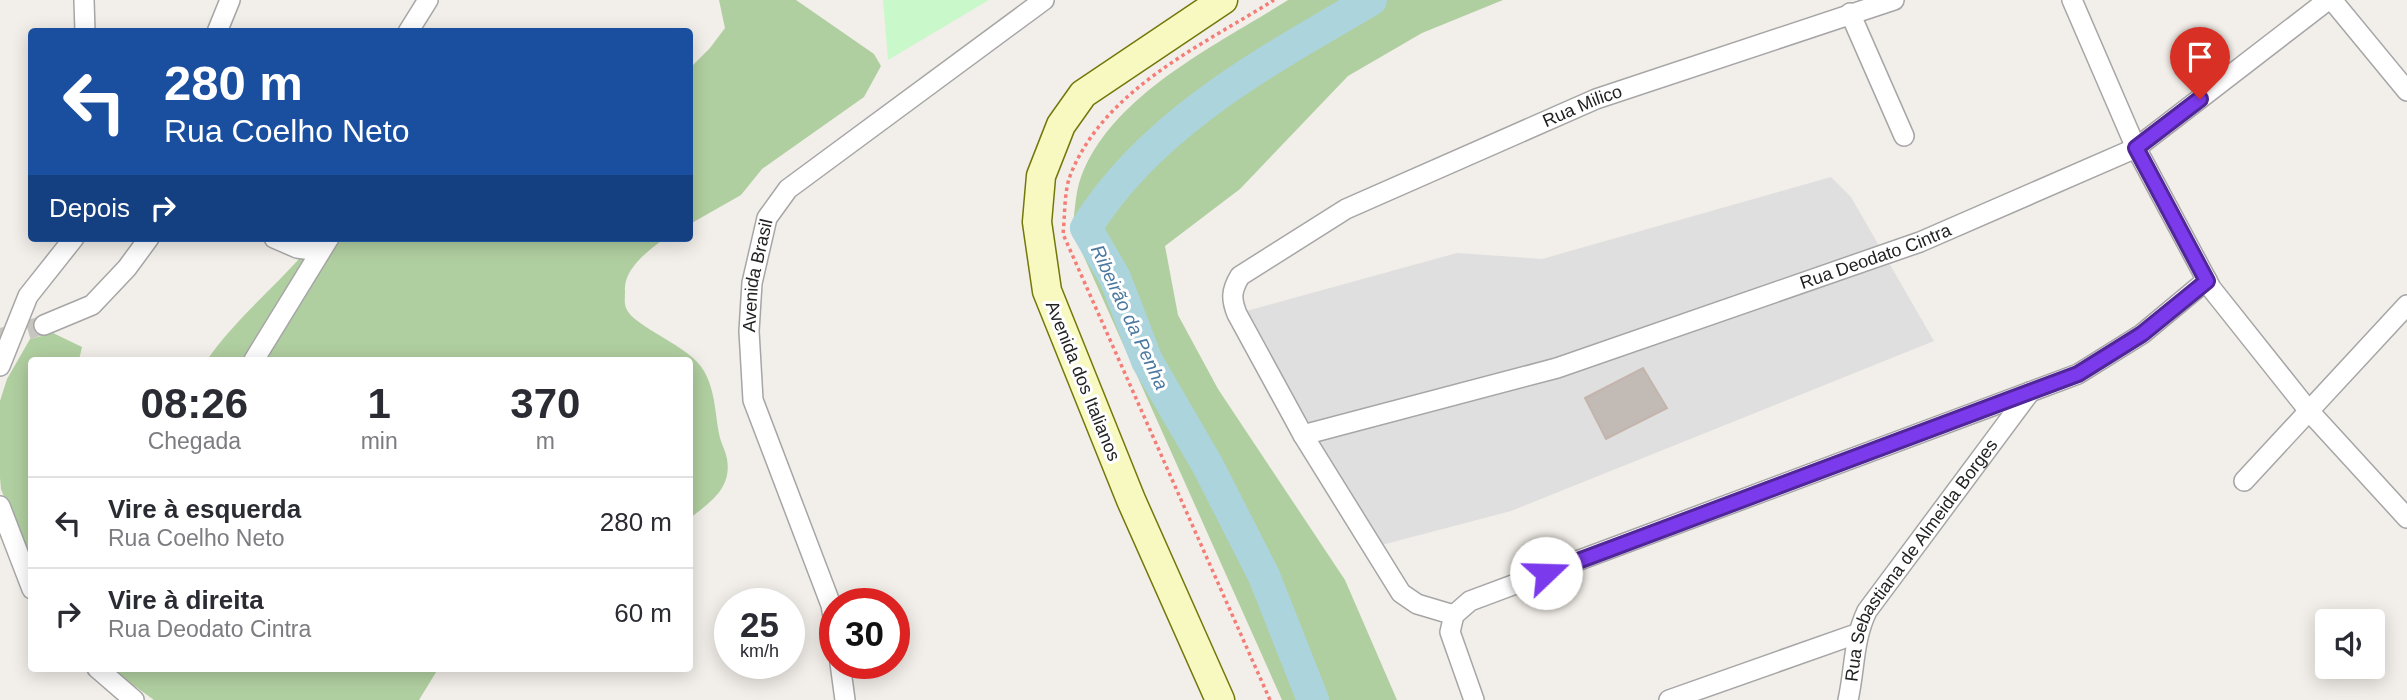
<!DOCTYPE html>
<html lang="pt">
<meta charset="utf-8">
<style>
body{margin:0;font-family:Arial,sans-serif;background:#f7f7f7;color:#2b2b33;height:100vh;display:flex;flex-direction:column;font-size:26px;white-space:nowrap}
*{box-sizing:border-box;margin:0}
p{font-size:23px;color:#7c7c81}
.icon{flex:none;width:38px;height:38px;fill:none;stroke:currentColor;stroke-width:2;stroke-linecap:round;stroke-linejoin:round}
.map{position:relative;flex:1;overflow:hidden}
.sheet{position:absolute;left:28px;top:357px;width:665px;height:315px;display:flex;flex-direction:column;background:#fff;border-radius:7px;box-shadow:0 4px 18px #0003}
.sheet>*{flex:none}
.banner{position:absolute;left:28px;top:28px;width:665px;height:214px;border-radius:7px;box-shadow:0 4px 18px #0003;background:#1a4fa0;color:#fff;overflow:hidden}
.controls{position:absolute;left:2315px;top:609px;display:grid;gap:14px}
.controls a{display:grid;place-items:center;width:70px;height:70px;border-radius:7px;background:#fff;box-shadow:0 4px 18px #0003;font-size:35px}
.speed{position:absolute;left:714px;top:588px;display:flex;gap:14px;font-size:35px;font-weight:700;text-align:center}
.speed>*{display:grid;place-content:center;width:91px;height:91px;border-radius:50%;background:#fff;box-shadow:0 4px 18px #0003;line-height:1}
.speed small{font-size:18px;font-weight:400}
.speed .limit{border:10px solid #d22;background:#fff;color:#111}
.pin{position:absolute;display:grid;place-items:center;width:60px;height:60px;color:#fff;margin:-72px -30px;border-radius:50% 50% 50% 0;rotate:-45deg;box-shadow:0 0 7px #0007}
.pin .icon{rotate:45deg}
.me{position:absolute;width:77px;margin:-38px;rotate:69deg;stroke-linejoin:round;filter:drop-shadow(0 0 5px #0008)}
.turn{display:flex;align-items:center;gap:24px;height:147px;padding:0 21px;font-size:32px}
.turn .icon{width:91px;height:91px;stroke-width:2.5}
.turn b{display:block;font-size:49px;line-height:60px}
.then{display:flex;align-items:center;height:66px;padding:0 21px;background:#0003;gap:14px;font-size:26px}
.eta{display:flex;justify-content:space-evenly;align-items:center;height:119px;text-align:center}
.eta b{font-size:42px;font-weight:700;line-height:49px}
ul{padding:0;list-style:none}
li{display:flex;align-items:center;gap:21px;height:91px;padding:0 21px;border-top:2px solid #e1e1e2}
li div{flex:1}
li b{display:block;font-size:26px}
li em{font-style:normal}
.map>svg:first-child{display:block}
.residential{fill:#e0dfdf}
.forest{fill:#b0cfa0}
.park{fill:#c9f8cb}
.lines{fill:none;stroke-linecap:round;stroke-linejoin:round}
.river{stroke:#acd4dd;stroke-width:32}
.building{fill:#c2bab5;stroke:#c3b5ac;stroke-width:2}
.minor-tunnel{stroke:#c8c5c1;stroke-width:19;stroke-dasharray:19 10;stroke-linecap:butt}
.minor-casing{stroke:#a6a6a6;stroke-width:22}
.secondary-casing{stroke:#727809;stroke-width:31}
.path{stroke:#f57d77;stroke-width:3.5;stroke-dasharray:3.5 3.5;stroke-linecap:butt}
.minor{stroke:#fff;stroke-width:19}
.secondary{stroke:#f8f8c1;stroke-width:28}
.route-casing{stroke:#51269a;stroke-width:18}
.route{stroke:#7c3aed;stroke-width:12}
.labels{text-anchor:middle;stroke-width:6;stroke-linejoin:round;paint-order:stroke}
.street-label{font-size:18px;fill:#222;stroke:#fff}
.water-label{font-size:19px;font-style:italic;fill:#4a789f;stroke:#fff}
</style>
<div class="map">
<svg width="2407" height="700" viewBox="0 0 2407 700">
<rect width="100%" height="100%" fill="#f2eee9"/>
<path class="residential" d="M1831 177 1851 197 1934 341 1511 511 1374 547 1239 313 1457 253 1542 259Z"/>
<path class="forest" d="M719 0H796L874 54 881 66 864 97 762 169 741 195 690 224V68L710 48 725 28Z
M1288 0H1503L1422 33 1348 76 1240 189 1165 246 1178 315 1218 389 1345 580 1397 700H1282L1072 230C1075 214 1075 193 1081 177 1112 94 1217 45 1288 0Z
M317 238H665C649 250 623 269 625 291 625 296 624 303 626 308 633 327 691 346 704 371 716 392 715 416 720 438 722 445 726 452 727 459 732 488 711 502 690 518V360H207C238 315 283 281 317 238Z
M53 333 82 347 79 360H32L31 566 1 489 0 478V401L7 379 30 339Z
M111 669H438L419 700H154Z"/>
<path class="park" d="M883 0H989L888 60Z"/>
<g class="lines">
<path class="river" d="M1313 700 1264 576 1208 466 1147 361 1115 278 1086 228C1151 123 1267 61 1371 0"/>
</g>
<path class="building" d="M1643 368 1667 408 1606 439 1585 398Z"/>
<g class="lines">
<path class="minor-tunnel" d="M0 338 44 325"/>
<g class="minor-casing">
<g id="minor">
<path d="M84 0 85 32"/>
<path d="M2072 0 2136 148 2211 288 2309 411 2407 518"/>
<path d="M2332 0 2407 91"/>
<path d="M1850 13 1904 136"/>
<path d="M217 32 230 0"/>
<path d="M408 32 428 0"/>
<path d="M274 238 297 248 320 251"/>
<path d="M44 325 92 305 127 268 149 238"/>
<path d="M254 360 329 238"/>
<path d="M0 366 28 296 74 238"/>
<path id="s1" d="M1303 435 1557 368 1920 242 2136 148 2328 0"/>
<path d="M2244 481 2407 305"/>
<path d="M0 506 32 589"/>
<path id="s2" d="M1454 615 1417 604 1401 593 1303 435 1237 314C1231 299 1231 291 1240 276L1346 209 1596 99 1894 0"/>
<path id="s3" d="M835 629 831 605 753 400 749 331 752 283 767 218 788 189 1044 0"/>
<path d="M840 663 845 700"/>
<path d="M97 668 134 700"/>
<path d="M1474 700 1450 632 1454 615 1470 601 2078 374 2142 334 2207 280"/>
<path d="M1669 700 1856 634"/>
<path id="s4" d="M1848 700C1855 669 1853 640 1867 611L2030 392"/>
</g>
</g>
<g class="secondary-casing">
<path id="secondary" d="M1220 700 1131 500 1047 291 1037 222 1041 176 1061 125 1083 94 1223 0"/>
</g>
<path class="path" d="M1270 700 1063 234C1065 216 1064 192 1070 176 1103 90 1201 46 1274 0"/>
<use href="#minor" class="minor"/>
<use href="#secondary" class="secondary"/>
</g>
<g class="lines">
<g class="route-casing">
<path id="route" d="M1546 573 2078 374 2142 334 2207 281 2136 148 2200 99"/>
</g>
<use href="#route" class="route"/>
</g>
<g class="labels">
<g class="street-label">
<text dy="6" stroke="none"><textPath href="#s2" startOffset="805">Rua Milico</textPath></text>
<text dy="6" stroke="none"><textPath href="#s1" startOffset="600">Rua Deodato Cintra</textPath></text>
<text dy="6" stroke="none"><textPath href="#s3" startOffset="369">Avenida Brasil</textPath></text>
<text transform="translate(1083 381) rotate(68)" y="6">Avenida dos Italianos</text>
<text dy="6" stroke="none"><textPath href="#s4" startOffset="161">Rua Sebastiana de Almeida Borges</textPath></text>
</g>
<g class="water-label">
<text transform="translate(1130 317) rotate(65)" y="7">Ribeirão da Penha</text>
</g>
</g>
</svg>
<div class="controls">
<a><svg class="icon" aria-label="sound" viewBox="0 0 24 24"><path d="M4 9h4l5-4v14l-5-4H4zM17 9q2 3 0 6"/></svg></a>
</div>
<div class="speed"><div>25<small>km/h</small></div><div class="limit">30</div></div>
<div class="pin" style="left:2200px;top:99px;background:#d93025"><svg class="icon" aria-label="arrive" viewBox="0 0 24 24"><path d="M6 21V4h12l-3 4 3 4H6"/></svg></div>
<svg class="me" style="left:1546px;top:573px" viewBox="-20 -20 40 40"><circle r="19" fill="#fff"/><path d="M0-13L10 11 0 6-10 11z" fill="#7c3aed"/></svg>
<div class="banner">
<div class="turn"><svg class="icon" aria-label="left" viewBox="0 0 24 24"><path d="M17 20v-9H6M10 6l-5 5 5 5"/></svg><div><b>280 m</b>Rua Coelho Neto</div></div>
<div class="then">Depois<svg class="icon" aria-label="right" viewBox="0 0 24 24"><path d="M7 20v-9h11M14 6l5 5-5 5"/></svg></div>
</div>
<section class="sheet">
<div class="eta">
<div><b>08:26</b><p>Chegada</p></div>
<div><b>1</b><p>min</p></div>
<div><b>370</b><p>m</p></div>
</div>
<ul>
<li><svg class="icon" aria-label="left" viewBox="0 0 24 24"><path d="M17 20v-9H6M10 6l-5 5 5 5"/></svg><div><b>Vire à esquerda</b><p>Rua Coelho Neto</p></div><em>280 m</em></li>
<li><svg class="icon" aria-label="right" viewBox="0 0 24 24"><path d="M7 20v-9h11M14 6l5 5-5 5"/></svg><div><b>Vire à direita</b><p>Rua Deodato Cintra</p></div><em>60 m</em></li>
</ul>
</section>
</div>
